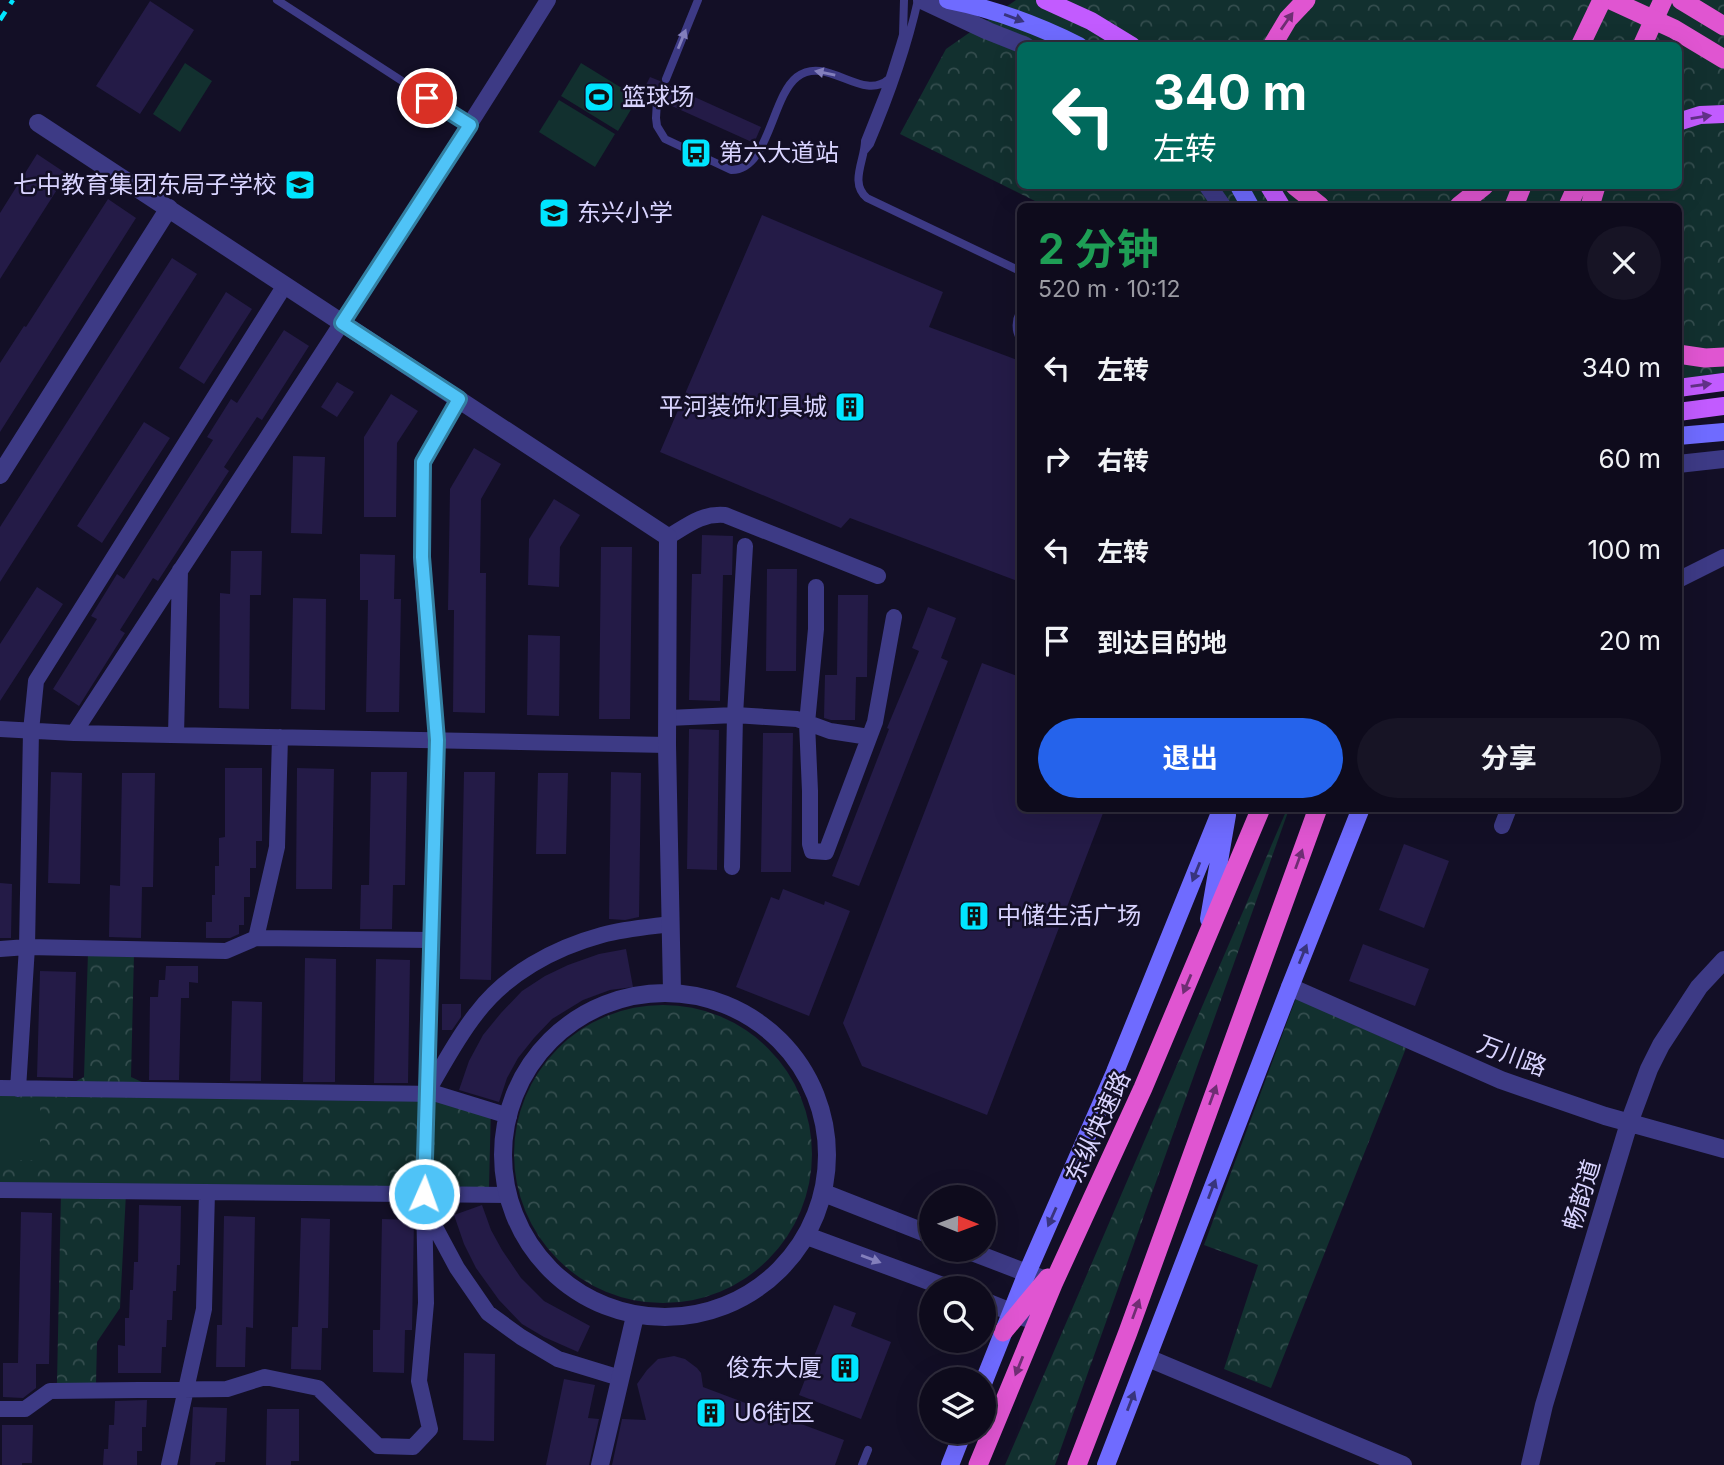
<!DOCTYPE html>
<html lang="zh">
<meta charset="utf-8">
<style>
body{margin:0;font-family:Inter,"Noto Sans SC",sans-serif;background:#171425;color:#f1f3f6;height:100vh;display:flex;flex-direction:column;font-size:26px;white-space:nowrap}
*{box-sizing:border-box;margin:0}
p{font-size:23px;color:#9b9ba3}
.icon{flex:none;width:38px;height:38px;fill:none;stroke:currentColor;stroke-width:2;stroke-linecap:round;stroke-linejoin:round}
.map{position:relative;flex:1;overflow:hidden}
.drawer{position:absolute;left:1017px;top:203px;width:665px;height:609px;display:flex;flex-direction:column;background:#0e0b1c;border-radius:10px;box-shadow:0 7px 28px #0002,0 0 0 2px #2e2b3b}
.drawer>*{flex:none}
.banner{position:absolute;left:1017px;top:42px;width:665px;height:147px;border-radius:10px;box-shadow:0 7px 28px #0002,0 0 0 2px #2e2b3b;background:#00695c;color:#fff;overflow:hidden}
.needle{width:46px;rotate:91deg}
.buttons{position:absolute;left:919px;top:1185px;display:grid;gap:14px}
.buttons a{display:grid;place-items:center;width:77px;height:77px;border-radius:50%;background:#0e0b1c;box-shadow:0 7px 28px #0002,0 0 0 2px #2e2b3b;font-size:35px}
.pin{position:absolute;display:grid;place-items:center;width:60px;height:60px;color:#fff;margin:-30px;border:4px solid #fff;border-radius:50%;box-shadow:0 2px 7px #0007}
.me{position:absolute;width:77px;margin:-38px;rotate:2deg;stroke-linejoin:round;filter:drop-shadow(0 0 5px #0008)}
.turn{display:flex;align-items:center;gap:24px;height:147px;padding:0 21px;font-size:32px}
.turn .icon{width:91px;height:91px;stroke-width:2.5}
.turn b{display:block;font-size:49px;line-height:60px}
.round{display:grid;place-items:center;flex:none;width:74px;height:74px;border-radius:37px;background:#171425}
.overview{display:flex;align-items:center;justify-content:space-between;height:119px;padding:0 21px}
h1{font-size:42px;font-weight:700;line-height:52px;color:#1e9e55}
.cta{display:flex;gap:14px;margin-top:auto;padding:14px 21px}
.cta a{flex:1;height:80px;border-radius:42px;background:#2563eb;color:#fff;font-size:28px;font-weight:700;line-height:80px;text-align:center}
.cta a+a{background:#171425;color:#f1f3f6}
ul{padding:0;list-style:none}
li{display:flex;align-items:center;gap:21px;height:91px;padding:0 21px}
li div{flex:1}
li b{display:block;font-size:26px}
li em{font-style:normal}
.map>svg:first-child{display:block}
.forest{fill:url(#forest-crowns);fill-rule:evenodd}
.pitch{fill:#12302f}
.building{fill:#241b47}
.lines{fill:none;stroke-linecap:round;stroke-linejoin:round}
.service{stroke:#3d3a85;stroke-width:8}
.minor{stroke:#3d3a85;stroke-width:16}
.tertiary{stroke:#3d3a85;stroke-width:18}
.secondary{stroke:#6f6bff;stroke-width:18}
.primary{stroke:#c25bff;stroke-width:18}
.trunk{stroke:#e055d1;stroke-width:19}
.rail{stroke:#00e5ff;stroke-width:4.5;stroke-dasharray:10 9;stroke-linecap:butt}
.trunk-bridge{stroke:#e055d1;stroke-width:19}
.oneway{fill:#38347d}
.oneway2{fill:#6f2e73}
.oneway3{fill:#837fbc}
.oneway4{fill:#623188}
.route-casing{stroke:#337fa1;stroke-width:18}
.route{stroke:#4fc3f7;stroke-width:12}
.labels{text-anchor:middle;stroke-width:5;stroke-linejoin:round;paint-order:stroke}
.poi-label{font-size:24px;fill:#d9d4ff;stroke:#130f26;text-anchor:start}
.street-label{font-size:24px;fill:#d9d4ff;stroke:#130f26}
</style>
<div class="map">
<svg width="1724" height="1465" viewBox="0 0 1724 1465">
<defs>
<pattern id="forest-crowns" width="20" height="18" patternUnits="userSpaceOnUse" patternTransform="scale(1.75)"><rect width="20" height="18" fill="#12302f"/><path d="M2 6a3 3 0 1 1 6 0M12 15a3 3 0 1 1 6 0" fill="none" stroke="#344d4e"/></pattern>
</defs>
<rect width="100%" height="100%" fill="#130f26"/>
<path class="forest" d="M1016 0H1724V376L1678 379V206H1045L900 134 946 49ZM1020 46H1678V186H1020Z
M1287 809H1289L1055 1465H1005Z
M88 953 134 954 131 1077 168 1094 452 1097 491 1106 489 1187 126 1193 120 1308 97 1342 96 1383H57L61 1192H0V1087L63 1088 84 1077Z
M1296 998 1406 1048 1271 1388 1224 1369 1258 1265 1204 1245Z
M514 1154a149 149 0 1 1 298 0a149 149 0 1 1-298 0Z"/>
<path class="pitch" d="M185 63 212 81 180 132 153 114Z
M581 63 638 98 618 131 561 96Z
M559 100 615 134 595 167 539 132Z
M0 1105H40V1160H0Z"/>
<path class="building" d="M150 1 194 30 140 114 96 86Z
M650 77 660 81 663 85H668L761 127 754 143 663 102 660 95H655L652 97 642 93Z
M37 154 67 174 0 279V213Z
M108 199 136 218 0 432V363L24 326 26 327Z
M762 215 943 292 929 327 1020 361V582L850 518 841 528 660 452Z
M172 258 197 274 0 582V527Z
M226 292 252 309 204 384 179 368Z
M284 330 309 346 262 420 257 417 224 467 229 471 158 581 153 578 120 630 125 633 79 706 53 689 97 619 91 616 117 574 124 579 213 440 207 437 231 399 237 403Z
M337 382 354 392 337 417 321 407Z
M391 394 418 411 397 443 396 517H364V437Z
M144 422 170 438 102 543 77 526Z
M474 448 501 464 481 499 480 573H486L485 713 453 712 454 610H448L450 489Z
M293 456 325 457 322 534 291 533Z
M554 499 580 515 560 547 559 587 528 585 529 539Z
M702 535 733 536 732 575H723L720 701 689 700 692 574H701Z
M601 547H632L630 719H599Z
M231 551H262L261 595H250L249 709 219 708 220 593 230 594Z
M360 554 395 555 394 599H401L399 712H366L368 600H360Z
M767 569H797L796 671H766Z
M37 587 63 604 0 701V644Z
M838 595H868L867 677H856L855 720H831L824 718 825 675H837Z
M293 598 326 599 325 710 291 709Z
M928 607 956 618 941 658 948 661 859 886 832 876 889 729 887 728 919 651 912 648Z
M528 635 560 636 559 716 527 715Z
M982 663 1020 677V808H1105L987 1115 862 1066 843 1023Z
M689 729 719 730 717 870 687 869Z
M763 733H793L791 872H761Z
M225 768H262V841H256V868H250V897H244V925H239V934L230 938H206V922H212V895H215V866H219V838L225 837Z
M297 768 334 769 332 889H296Z
M51 772 82 773 80 884 48 883Z
M371 772H407L405 885H393L392 929H360L361 885H369Z
M464 772H495L491 980 460 979Z
M611 772 641 773 639 917 625 920 609 919Z
M122 773H155L153 887H142L141 938 109 937 110 885 120 886Z
M538 773H568L566 854H536Z
M1404 844 1449 861 1424 928 1379 910Z
M0 883 12 884 11 938H0Z
M783 889 824 905 825 901 850 911 809 1016 736 987 771 897 779 900Z
M1363 944 1429 969 1415 1006 1349 981Z
M626 949 633 987 610 990 583 1000 552 1019 534 1038 518 1058 507 1078 499 1102 459 1090 469 1061 483 1035 501 1013 522 991 545 976 568 965 599 954Z
M305 958 336 959 335 1082H303Z
M376 959 410 960 408 1083H374Z
M166 966H198V983L189 982V998H181L179 1080H149L150 997H158L159 980H165Z
M40 971 76 972 73 1078 37 1077Z
M232 1001 262 1002 261 1081H230Z
M442 1004H461V1017L452 1030H442Z
M139 1205 181 1206 180 1265H177L176 1291H173L172 1320H167L166 1347H162L161 1373H118V1345L125 1346V1318H129L130 1290H133L134 1262H138Z
M482 1205 491 1230 502 1250 521 1278 544 1301 590 1326 578 1352 544 1337 522 1324 499 1300 476 1268 464 1244 454 1215Z
M21 1212 52 1213 49 1364H36V1388L23 1398 3 1397V1363H18Z
M224 1216 255 1217 253 1328 246 1327 245 1367H216L217 1325H222Z
M301 1218 330 1219 328 1328H322L321 1370 291 1369 292 1327H298Z
M382 1219 414 1220 412 1330H405L404 1373 373 1372V1330H380Z
M834 1305 856 1313 851 1326 891 1342 861 1419 799 1395Z
M464 1353 495 1354 494 1441 463 1440Z
M674 1356 685 1359 697 1368 701 1373 703 1387 844 1440 835 1465H612L622 1419 646 1420 637 1384 647 1370 658 1359Z
M564 1379 595 1385 588 1418 599 1419 589 1465H546Z
M147 1400 146 1427H142V1451H137V1465H103L104 1449H108L109 1425H114L115 1401Z
M193 1407 227 1408 225 1462H216L215 1465H190Z
M267 1409H299V1461H291V1465H266Z
M2 1425H33L32 1463H22V1465H2Z"/>
<g class="lines">
<path class="service" d="M277 0 470 125
M904 0 903 35 900 45 888 83 865 141C865 160 849 183 867 198L1020 271
M666 79 698 0
M657 101 656 118 657 126 665 139 731 170C769 171 771 97 797 77 827 54 862 103 889 79
M865 150 870 144C890 97 907 50 918 0
M1020 312C1016 320 1015 330 1020 338
M862 1465 868 1450"/>
<path class="minor" d="M668 537C688 525 702 513 725 515L878 576
M1678 580 1724 557
M816 587V629L807 723 810 791V844L812 851 826 852 875 722 894 617
M668 718 735 715 797 719 830 731 869 737
M0 729 74 733 667 745
M74 733C233 489 394 247 548 0
M176 735 180 570
M1502 826 1509 808
M732 867 735 715 745 546
M256 938 277 847 280 737
M0 949 27 947 226 951 256 938 431 940
M0 1088 437 1094 509 1116
M18 1089 27 947 31 731 36 681 285 285
M428 1091C443 1065 457 1038 476 1014 506 974 554 948 602 935 624 929 648 927 671 924
M0 1190 508 1195
M428 1207 435 1227 457 1268 488 1313 521 1337 558 1359 620 1378
M0 1409H25L50 1391 227 1389 265 1377 318 1388 378 1446 413 1447 430 1429 419 1381 426 1303 424 1194 437 740 421 557 423 462 459 399
M169 1465 204 1309 207 1192"/>
<path class="tertiary" d="M922 0 988 31 1026 46
M38 123 668 537 667 745 672 991
M1208 186 1222 206
M1678 464 1724 459
M0 475 169 208
M1290 987 1501 1080 1605 1116 1724 1149
M503 1155a162 162 0 1 1 324 0a162 162 0 1 1-324 0Z
M824 1193 931 1235
M807 1236 948 1288
M967 1250 1040 1278
M984 1301 1026 1318
M1148 1358 1403 1465
M600 1465 635 1316
M1530 1465 1544 1405 1629 1123 1649 1069 1661 1045 1699 987 1724 960"/>
<path class="secondary" d="M948 0C994 9 1037 25 1079 46
M1239 186 1250 206
M1678 436 1724 432
M1209 919 1227 815
M984 1381 1027 1273 1115 1072 1222 808
M950 1465 963 1432
M1106 1465 1290 987 1361 808"/>
<path class="primary" d="M1045 0 1091 21 1132 46
M1678 122 1700 115 1724 114
M1269 186 1281 206
M1678 388 1724 382
M1678 412 1724 406"/>
<path class="trunk" d="M1681 0 1724 26
M1272 46 1288 19 1306 0
M1580 46 1602 0
M1642 46 1663 0
M1295 186 1320 206
M1459 206 1484 186
M1514 206 1522 186
M1568 206 1577 186
M1590 206 1596 186
M1678 354 1705 358 1724 357
M1003 1332 1048 1278
M978 1465 1053 1284 1143 1088 1261 808
M1077 1465 1128 1332 1318 808"/>
<path class="rail" d="M0 20 13 0"/>
<path class="trunk-bridge" d="M1611 0 1674 29 1724 59"/>
</g>
<defs><path id="oneway-solid" d="M-6-.8H1V-3.2L6.5 0L1 3.2V.8H-6Z" transform="scale(1.75)"/></defs>
<g class="oneway">
<use href="#oneway-solid" transform="translate(1014 18) rotate(20)"/>
<use href="#oneway-solid" transform="translate(1196 872) rotate(112)"/>
<use href="#oneway-solid" transform="translate(1303 954) rotate(-68)"/>
<use href="#oneway-solid" transform="translate(1212 1189) rotate(-69)"/>
<use href="#oneway-solid" transform="translate(1052 1217) rotate(114)"/>
<use href="#oneway-solid" transform="translate(1131 1401) rotate(-69)"/>
</g>
<g class="oneway2">
<use href="#oneway-solid" transform="translate(1287 21) rotate(-55)"/>
<use href="#oneway-solid" transform="translate(1299 859) rotate(-70)"/>
<use href="#oneway-solid" transform="translate(1187 984) rotate(113)"/>
<use href="#oneway-solid" transform="translate(1213 1095) rotate(-70)"/>
<use href="#oneway-solid" transform="translate(1136 1309) rotate(-70)"/>
<use href="#oneway-solid" transform="translate(1019 1366) rotate(112)"/>
</g>
<g class="oneway3">
<use href="#oneway-solid" transform="translate(682 39) rotate(-68)"/>
<use href="#oneway-solid" transform="translate(825 73) rotate(-168)"/>
<use href="#oneway-solid" transform="translate(871 1259) rotate(20)"/>
</g>
<g class="oneway4">
<use href="#oneway-solid" transform="translate(1701 117) rotate(-9)"/>
<use href="#oneway-solid" transform="translate(1701 385) rotate(-8)"/>
</g>
<g class="lines">
<g class="route-casing">
<path id="route" d="M424 1194 437 740 422 557 423 462 459 399 342 323 470 125 427 98"/>
</g>
<use href="#route" class="route"/>
</g>
<defs>
<g id="stadium-square" transform="scale(1.575)"><rect x="-9" y="-9" width="18" height="18" rx="4" fill="#00e5ff" stroke="#130f26"/><path d="M0-5a6.5 5 0 1 0 0 10a6.5 5 0 1 0 0-10ZM-3.5-1.8h7v3.6h-7Z" fill="#111"/></g>
<g id="bus-square" transform="scale(1.575)"><rect x="-9" y="-9" width="18" height="18" rx="4" fill="#00e5ff" stroke="#130f26"/><path d="M-5-6H5V4H4V6H2V4H-2V6H-4V4H-5ZM-3.5-4V0h7V-4ZM-3.5 1.2v1.5H-2V1.2ZM2 1.2v1.5H3.5V1.2Z" fill="#111"/></g>
<g id="school-square" transform="scale(1.575)"><rect x="-9" y="-9" width="18" height="18" rx="4" fill="#00e5ff" stroke="#130f26"/><path d="M0-5L7-2L0 1L-7-2ZM-4 1L0 2.5L4 1V4Q0 6-4 4Z" fill="#111"/></g>
<g id="building-square" transform="scale(1.575)"><rect x="-9" y="-9" width="18" height="18" rx="4" fill="#00e5ff" stroke="#130f26"/><path d="M-4-6H4V6H1V3H-1V6H-4ZM-2.5-4.3h1.7v1.8h-1.7ZM.8-4.3h1.7v1.8H.8ZM-2.5-1h1.7V.8h-1.7ZM.8-1h1.7V.8H.8Z" fill="#111"/></g>
</defs>
<g fill-rule="evenodd">
<use href="#stadium-square" x="599" y="97"/>
<use href="#bus-square" x="696" y="153"/>
<use href="#school-square" x="300" y="185"/>
<use href="#school-square" x="554" y="213"/>
<use href="#building-square" x="850" y="407"/>
<use href="#building-square" x="974" y="916"/>
<use href="#building-square" x="845" y="1368"/>
<use href="#building-square" x="711" y="1413"/>
</g>
<g class="labels">
<g class="poi-label">
<text x="622" y="105">篮球场</text>
<text x="719" y="161">第六大道站</text>
<text x="277" y="193" text-anchor="end">七中教育集团东局子学校</text>
<text x="577" y="221">东兴小学</text>
<text x="827" y="415" text-anchor="end">平河装饰灯具城</text>
<text x="997" y="924">中储生活广场</text>
<text x="822" y="1376" text-anchor="end">俊东大厦</text>
<text x="734" y="1421">U6街区</text>
</g>
<g class="street-label">
<text transform="translate(1512 1056) rotate(21)" y="8">万川路</text>
<text transform="translate(1098 1127) rotate(-65)" y="8">东纵快速路</text>
<text transform="translate(1582 1195) rotate(-73)" y="8">畅韵道</text>
</g>
</g>
</svg>
<div class="buttons">
<a><svg class="needle" viewBox="-14 -14 28 28"><path d="M0-13l5 13h-10z" fill="#e53935"/><path d="M0 13l5-13h-10z" fill="#9b9ba3"/></svg></a>
<a><svg class="icon" aria-label="search" viewBox="0 0 24 24"><circle cx="10" cy="10" r="6"/><path d="M15 15l6 6"/></svg></a>
<a><svg class="icon" aria-label="layers" viewBox="0 0 24 24"><path d="M12 4l9 5-9 5-9-5zM3 14l9 5 9-5"/></svg></a>
</div>
<div class="pin" style="left:427px;top:98px;background:#d93025"><svg class="icon" aria-label="arrive" viewBox="0 0 24 24"><path d="M6 21V4h12l-3 4 3 4H6"/></svg></div>
<svg class="me" style="left:424px;top:1194px" viewBox="-20 -20 40 40"><circle r="17" fill="#4fc3f7" stroke="#fff" stroke-width="3"/><path d="M0-11L8 9 0 5-8 9z" fill="#fff"/></svg>
<div class="banner">
<div class="turn"><svg class="icon" aria-label="left" viewBox="0 0 24 24"><path d="M17 20v-9H6M10 6l-5 5 5 5"/></svg><div><b>340 m</b>左转</div></div>
</div>
<section class="drawer">
<div class="overview"><div><h1>2 分钟</h1><p>520 m · 10:12</p></div><a class="round"><svg class="icon" aria-label="close" viewBox="0 0 24 24"><path d="M6 6l12 12M18 6L6 18"/></svg></a></div>
<ul>
<li><svg class="icon" aria-label="left" viewBox="0 0 24 24"><path d="M17 20v-9H6M10 6l-5 5 5 5"/></svg><div><b>左转</b></div><em>340 m</em></li>
<li><svg class="icon" aria-label="right" viewBox="0 0 24 24"><path d="M7 20v-9h11M14 6l5 5-5 5"/></svg><div><b>右转</b></div><em>60 m</em></li>
<li><svg class="icon" aria-label="left" viewBox="0 0 24 24"><path d="M17 20v-9H6M10 6l-5 5 5 5"/></svg><div><b>左转</b></div><em>100 m</em></li>
<li><svg class="icon" aria-label="arrive" viewBox="0 0 24 24"><path d="M6 21V4h12l-3 4 3 4H6"/></svg><div><b>到达目的地</b></div><em>20 m</em></li>
</ul>
<div class="cta"><a>退出</a><a>分享</a></div>
</section>
</div>
